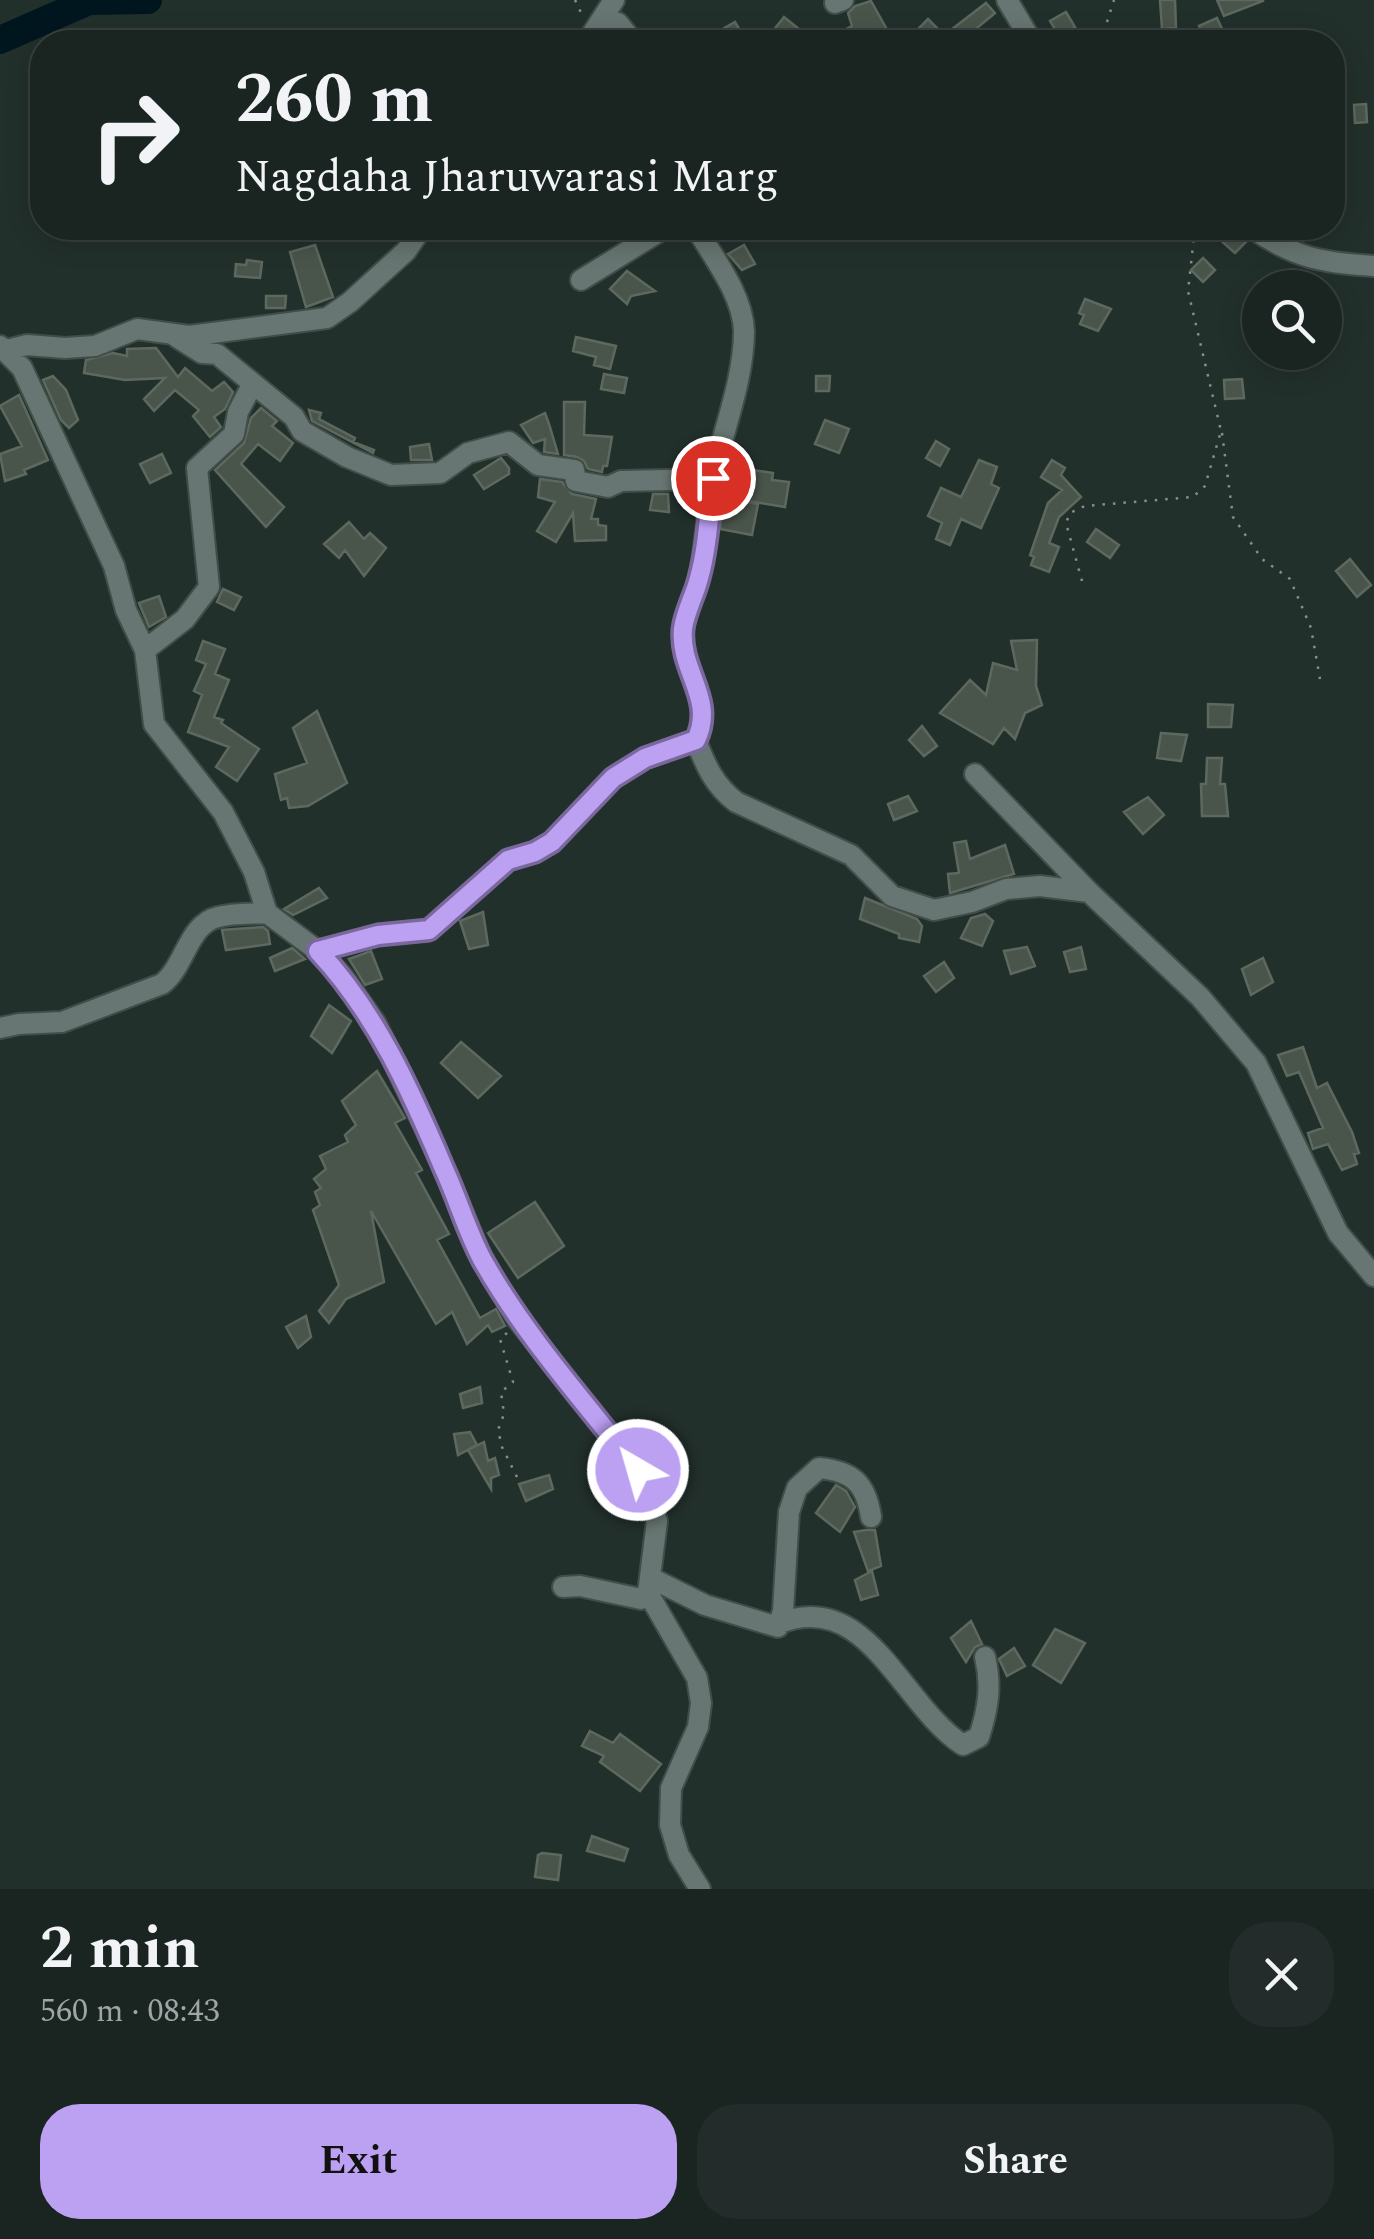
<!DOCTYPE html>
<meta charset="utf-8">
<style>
body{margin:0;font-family:Spectral,serif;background:#232c2a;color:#f1f3f6;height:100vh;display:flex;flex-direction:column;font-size:38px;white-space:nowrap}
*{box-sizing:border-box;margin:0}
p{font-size:32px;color:#9fa4a5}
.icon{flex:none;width:55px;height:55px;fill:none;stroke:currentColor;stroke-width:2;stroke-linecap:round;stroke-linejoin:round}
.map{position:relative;height:1889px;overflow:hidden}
.side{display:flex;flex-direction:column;background:#1a2421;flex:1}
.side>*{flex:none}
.top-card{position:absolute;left:30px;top:30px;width:1315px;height:210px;border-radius:40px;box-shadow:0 5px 25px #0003,0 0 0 2px #38413f;background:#1a2421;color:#f1f3f6;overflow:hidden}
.tools{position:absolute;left:1242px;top:270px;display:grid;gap:20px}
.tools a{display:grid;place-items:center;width:100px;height:100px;border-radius:50%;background:#1a2421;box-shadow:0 5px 25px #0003,0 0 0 2px #38413f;font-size:50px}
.pin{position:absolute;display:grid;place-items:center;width:85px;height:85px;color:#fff;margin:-42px;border:5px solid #fff;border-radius:50%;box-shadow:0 2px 10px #0007}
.me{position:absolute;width:110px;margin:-55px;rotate:322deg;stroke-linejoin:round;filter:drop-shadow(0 0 8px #0008)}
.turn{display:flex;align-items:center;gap:35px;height:210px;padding:0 40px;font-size:45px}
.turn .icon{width:130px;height:130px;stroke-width:2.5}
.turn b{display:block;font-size:70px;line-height:85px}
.round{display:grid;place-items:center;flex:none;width:105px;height:105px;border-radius:40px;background:#232c2a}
.headline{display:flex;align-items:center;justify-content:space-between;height:170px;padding:0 40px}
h1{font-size:60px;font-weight:700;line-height:75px}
.primary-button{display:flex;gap:20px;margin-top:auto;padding:20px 40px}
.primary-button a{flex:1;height:115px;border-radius:40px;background:#bca0f2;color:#111;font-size:40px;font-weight:700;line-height:115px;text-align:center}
.primary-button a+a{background:#232c2a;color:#f1f3f6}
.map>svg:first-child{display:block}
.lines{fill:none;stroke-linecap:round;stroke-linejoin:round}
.river{stroke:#00161f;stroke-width:28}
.building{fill:#49544b;stroke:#5d685f;stroke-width:2.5}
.minor-casing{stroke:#414d49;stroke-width:24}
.path{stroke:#85908d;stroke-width:2.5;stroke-dasharray:2.5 8;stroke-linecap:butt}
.minor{stroke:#677672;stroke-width:20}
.route-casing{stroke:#7a689d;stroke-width:25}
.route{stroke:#bca0f2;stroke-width:18}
</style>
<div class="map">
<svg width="1374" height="1889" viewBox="0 0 1374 1889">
<rect width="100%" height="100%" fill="#22302c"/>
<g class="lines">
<path class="river" d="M0 40 89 1 148 0"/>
</g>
<path class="building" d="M1160 0H1175L1176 28 1162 29Z
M1217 0H1263V1L1224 16Z
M871 1 894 42H840L836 34 852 26 848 13 855 6Z
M986 3 995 13 960 42H955L947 33Z
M1066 12 1075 27 1070 30 1078 42H1063L1050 21Z
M784 17 800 30 789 42H784L772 32Z
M1217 18 1228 42H1206L1199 26Z
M928 19 940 31 927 42H921L913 34Z
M735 22 747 42H728L721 30Z
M1366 104 1367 122 1355 123 1354 105Z
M1228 228H1236L1247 241 1235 253 1218 238Z
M315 245 333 297 306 307 290 252Z
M744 245 755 264 742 270 728 254Z
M1203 258 1215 270 1203 282 1191 270Z
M247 260 262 262 260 278 235 276 236 264 246 265Z
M627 271 655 291 631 296 627 304 610 289Z
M266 296H286L285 308H266Z
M1085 299 1111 309 1098 331 1080 324 1084 315 1079 313Z
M576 337 616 346 610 369 594 365 596 357 573 351Z
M156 348 178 377 185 368 212 391 224 382 233 392 225 409 214 417 221 427 210 437 193 416 199 410 175 390 154 411 144 399 165 378 125 380 84 373 86 360 113 353 127 356V349Z
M604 374 627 378 624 393 601 389Z
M53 376 66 390 78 420 69 428 61 420 43 380Z
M816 376H830L829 391H816Z
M1242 379 1244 398 1225 399 1224 380Z
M19 395 48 460 24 470 26 474 5 481 0 454 22 446 0 406Z
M564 402H585L584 435 612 437 607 466H603L602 472 588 469 584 461 577 457 564 455Z
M261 408 277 421 272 426 293 443 280 461 258 444 241 464 284 507 266 527 215 470 244 443 251 418Z
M309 410 321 413 319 419 355 438 353 442 374 450 373 453 312 421Z
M545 413 549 424 558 454 544 452 545 439 533 443 521 425Z
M825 420 849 429 839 453 815 444Z
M936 441 949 449 940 466 926 458Z
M429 444 432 460H411L410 447Z
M162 454 171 473 150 483 140 464Z
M501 458 509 468V474L484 489 474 475Z
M979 460 997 467 991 484 999 488 981 528 961 519 950 545 936 539 942 523 928 516 941 488 961 497Z
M1052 460 1065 468 1061 475 1081 497 1059 517 1049 543 1059 547 1049 572 1031 565 1034 557 1030 555 1048 503 1062 490 1041 477Z
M753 470 773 473 772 480 789 482 785 507 748 501Z
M540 479 562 482 572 494 596 499 591 519H598V525L606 526V540L575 541 573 513 556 542 537 531 555 502 538 497Z
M653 494H668L669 512 650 510Z
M724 498 758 504 752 535 720 529Z
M349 522 364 539 370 533 386 548 364 576 345 550 339 558 324 544Z
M1096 529 1119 545 1110 558 1087 542Z
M1350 559 1371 585 1357 597 1336 571Z
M223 589 241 597 234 610 217 602Z
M159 596 166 617 149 627 139 603Z
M1037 640 1036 686 1042 705 1025 713 1015 739 1004 728 993 744 940 713 970 680 986 695 993 663 1017 670 1011 641Z
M203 641 225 649 215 674 229 680 214 717 223 720 221 723 259 749 237 781 216 767 229 747 188 732 202 695 194 691 206 664 196 660Z
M1208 704 1233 705 1231 727H1208Z
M317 711 347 783 308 806 289 808 287 798 281 800 275 774 307 763 293 728Z
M922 726 937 746 924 756 909 740Z
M1161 733 1187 735 1181 761 1157 758Z
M1207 758H1222L1220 784H1225L1228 816H1202L1201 784H1206Z
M908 796 917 811 894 820 888 804Z
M1148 797 1164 815 1143 834 1124 812Z
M966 841 970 859 1005 845 1014 874 950 893 948 874 959 873 954 843Z
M319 888 327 898 293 915 284 909Z
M865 898 917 919 922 926 919 942 899 938V934L860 919Z
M483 912 488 945 469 949 460 921Z
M985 914 993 921 982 946 961 938 971 918Z
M263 927 268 931 270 944 226 950 222 930Z
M1027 947 1035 966 1011 974 1004 951Z
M1081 947 1086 969 1070 972 1064 952Z
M292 948 305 959 275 971 270 958Z
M371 951 382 979 365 985 349 959Z
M1263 958 1273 982 1251 995 1242 969Z
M944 962 954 978 936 992 924 976Z
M329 1005 351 1021 332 1053 311 1036Z
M461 1042 501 1076 478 1098 441 1063Z
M1303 1047 1317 1088 1327 1083 1352 1132 1359 1153 1354 1154 1357 1164 1342 1170 1328 1144 1313 1149 1308 1133 1323 1128 1299 1072 1287 1076 1278 1055Z
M377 1071 405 1118 395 1123 422 1170 416 1173 449 1234 437 1240 480 1318 496 1309 505 1326 492 1332 488 1325 467 1344 452 1312 436 1324 371 1211 384 1282 346 1299 329 1323 319 1311 339 1285 313 1210 320 1205 315 1192 321 1188 314 1179 326 1169 320 1156 348 1142 345 1135 356 1125 342 1101Z
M535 1202 564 1246 518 1278 488 1233Z
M306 1316 311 1337 298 1348 286 1327Z
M480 1387 482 1403 463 1408 460 1394Z
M470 1432 477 1445 458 1455 454 1434Z
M484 1442 488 1461 495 1458 499 1475 491 1478V1489L468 1450Z
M549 1475 553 1489 526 1501 519 1484Z
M836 1485 846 1491 855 1507 840 1532 816 1513Z
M866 1530H875L881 1566 868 1571 854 1532Z
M872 1571 878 1595 861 1600 855 1580Z
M971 1621 982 1644 975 1647 966 1662 951 1638Z
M1055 1629 1085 1643 1061 1683 1033 1665Z
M1014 1648 1025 1666 1007 1676 999 1659Z
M590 1731 613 1743 620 1734 661 1764 640 1791 600 1762 604 1756 582 1746Z
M592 1836 628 1849 624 1861 587 1851Z
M542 1853 561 1855 558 1880 535 1877 538 1855Z"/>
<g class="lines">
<g class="minor-casing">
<path id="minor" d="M1007 0 1032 42
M835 3 843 0
M605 18 618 23 627 34 625 42
M587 42 614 0
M1252 228C1294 258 1323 263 1374 266
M581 280 665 228
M172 334 202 353 217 354 294 417 302 431 347 457 391 475 440 473 468 453 509 442 538 465 574 470 576 481 608 487 621 481 713 479
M0 346 22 368 114 566 126 610 145 650 154 724 223 812 254 872 267 913
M7 350 27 345 65 348 95 346 137 329 189 336 327 318 350 302 406 251 422 228
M145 650 185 619 209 587 197 468 234 434 238 412 252 385
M696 741C706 766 714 785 736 802L851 855 892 896 934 910 972 902 1006 889 1040 886 1089 892 1200 997 1256 1063 1338 1233 1374 1276
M696 741C716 698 680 673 683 630 685 610 697 592 700 572 707 539 707 506 714 473 724 428 744 378 744 331 743 295 713 257 696 228
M975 774 1089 892
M318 951 378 935 429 930 508 860 535 852 552 842 613 778 645 758 696 741
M0 1028 19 1024 62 1022 162 984C185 967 188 924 218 917 233 913 251 914 267 913L318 951 342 976 376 1024 443 1166 481 1256 518 1320 638 1470 657 1521 648 1593 697 1678 701 1703 698 1727 671 1788 670 1825 679 1855 700 1889
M651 1578 705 1605 778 1627 783 1611 789 1512 797 1488 819 1468C852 1471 866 1483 871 1517
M563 1587 580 1586 641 1599 648 1593
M780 1623C868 1589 901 1705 963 1745L979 1737C988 1709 992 1686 985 1657"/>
</g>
<path class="path" d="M575 0 583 17
M1107 22 1114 0
M1222 433 1233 517 1262 559 1290 579 1311 628 1320 679
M1082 581 1066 523 1070 513 1085 506 1193 497 1205 486 1221 431 1188 291 1195 228
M507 1333 500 1339 513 1382 501 1392 504 1414 498 1430 502 1447 517 1477"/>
<use href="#minor" class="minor"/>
</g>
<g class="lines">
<g class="route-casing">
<path id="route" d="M638 1470C584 1401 526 1337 483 1261 467 1232 458 1199 444 1169 411 1091 376 1013 318 951L378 935 429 930 508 860 535 852 552 842 613 778 645 758 696 740C716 699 679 671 683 629 685 612 695 595 699 578 708 546 709 511 713 478"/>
</g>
<use href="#route" class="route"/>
</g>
</svg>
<div class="tools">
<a><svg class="icon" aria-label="search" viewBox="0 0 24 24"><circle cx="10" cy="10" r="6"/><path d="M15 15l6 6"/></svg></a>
</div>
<div class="pin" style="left:713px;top:478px;background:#d93025"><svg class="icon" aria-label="arrive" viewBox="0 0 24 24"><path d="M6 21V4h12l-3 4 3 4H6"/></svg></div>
<svg class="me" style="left:638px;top:1470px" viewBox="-20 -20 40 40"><circle r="17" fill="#bca0f2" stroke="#fff" stroke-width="3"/><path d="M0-11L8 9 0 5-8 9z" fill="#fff"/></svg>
<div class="top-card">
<div class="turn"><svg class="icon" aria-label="right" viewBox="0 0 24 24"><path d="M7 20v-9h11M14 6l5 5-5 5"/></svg><div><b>260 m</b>Nagdaha Jharuwarasi Marg</div></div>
</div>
</div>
<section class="side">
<div class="headline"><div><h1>2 min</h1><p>560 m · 08:43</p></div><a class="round"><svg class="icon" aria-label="close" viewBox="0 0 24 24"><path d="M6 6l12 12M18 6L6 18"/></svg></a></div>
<div class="primary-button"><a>Exit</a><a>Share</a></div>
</section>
